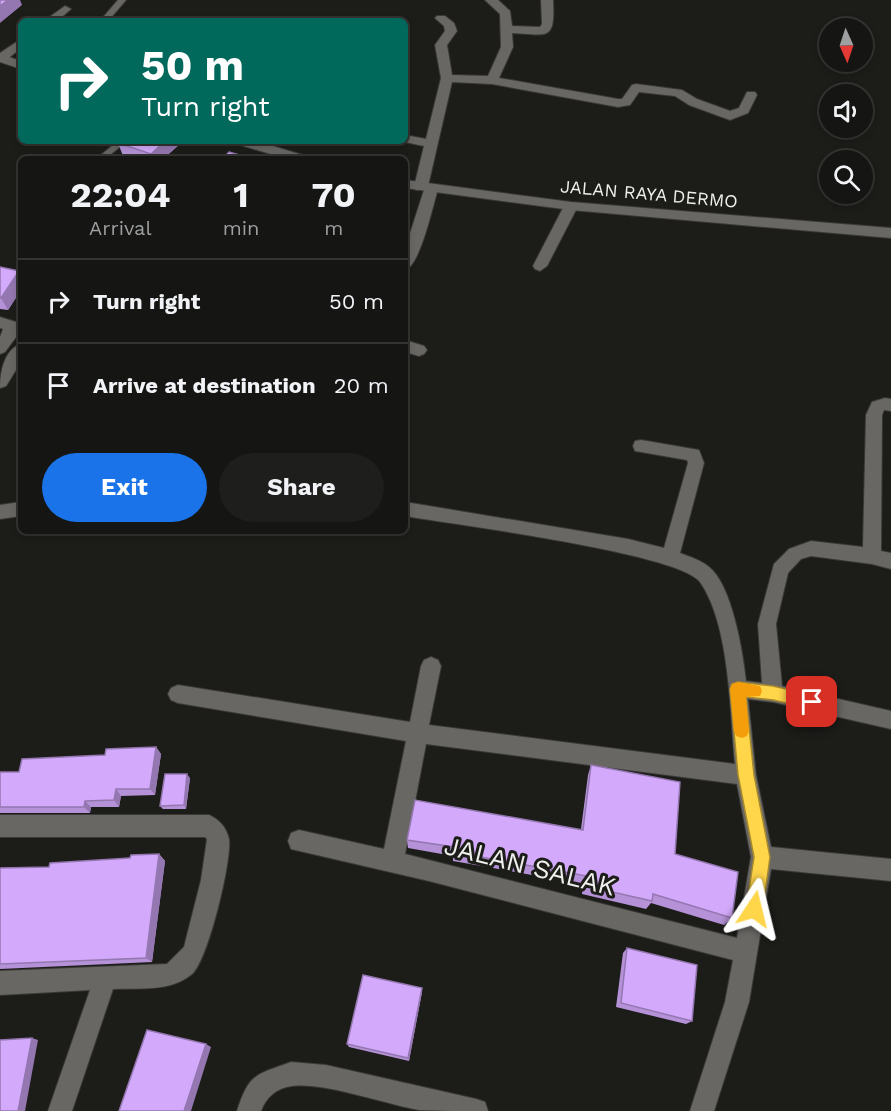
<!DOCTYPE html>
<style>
body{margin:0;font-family:"Work Sans",sans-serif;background:#1e1e1c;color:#f1f3f6;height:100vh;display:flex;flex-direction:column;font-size:22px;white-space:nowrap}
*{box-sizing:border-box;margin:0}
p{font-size:20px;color:#9d9fa0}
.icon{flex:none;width:33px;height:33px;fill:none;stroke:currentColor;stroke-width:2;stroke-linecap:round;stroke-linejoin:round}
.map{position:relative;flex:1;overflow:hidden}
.details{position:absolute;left:18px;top:156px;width:390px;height:378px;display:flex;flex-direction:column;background:#151513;border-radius:9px;box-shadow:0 3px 9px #0003,0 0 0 2px #343433}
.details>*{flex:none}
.guide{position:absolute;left:18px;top:18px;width:390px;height:126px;border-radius:9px;box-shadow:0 3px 9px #0003,0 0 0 2px #343433;background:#00695c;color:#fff;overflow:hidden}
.needle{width:39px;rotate:177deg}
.buttons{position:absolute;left:819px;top:18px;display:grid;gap:12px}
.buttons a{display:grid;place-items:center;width:54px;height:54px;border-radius:50%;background:#151513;box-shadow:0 3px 9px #0003,0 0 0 2px #343433;font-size:30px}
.pin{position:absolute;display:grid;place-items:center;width:51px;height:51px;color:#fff;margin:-26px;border-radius:12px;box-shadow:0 3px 9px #0006}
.me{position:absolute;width:66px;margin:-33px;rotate:10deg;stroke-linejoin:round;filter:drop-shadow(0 0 4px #0008)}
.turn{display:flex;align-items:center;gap:21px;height:126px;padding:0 24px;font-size:27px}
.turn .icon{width:78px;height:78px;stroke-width:2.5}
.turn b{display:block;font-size:42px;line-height:51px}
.eta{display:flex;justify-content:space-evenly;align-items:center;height:102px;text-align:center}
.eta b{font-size:36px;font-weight:700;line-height:42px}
.button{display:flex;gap:12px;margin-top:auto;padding:12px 24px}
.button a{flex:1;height:69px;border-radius:36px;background:#1a73e8;color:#fff;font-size:24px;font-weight:700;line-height:69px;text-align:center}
.button a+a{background:#1e1e1c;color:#f1f3f6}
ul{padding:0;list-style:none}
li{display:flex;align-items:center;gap:18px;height:84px;padding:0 24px;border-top:2px solid #343433}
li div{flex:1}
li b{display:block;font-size:22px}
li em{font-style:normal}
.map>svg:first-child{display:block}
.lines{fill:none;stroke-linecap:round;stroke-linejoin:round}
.service-casing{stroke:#3a3938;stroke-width:2}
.minor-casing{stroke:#3a3938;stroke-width:2}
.tertiary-casing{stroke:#3a3938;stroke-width:2}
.service{fill:#686764;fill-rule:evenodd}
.minor{fill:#686764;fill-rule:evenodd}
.tertiary{fill:#686764;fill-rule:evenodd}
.wall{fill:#b592d8}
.shaded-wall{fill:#9477b0}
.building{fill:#d3aafb;stroke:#9477b0;stroke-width:1.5}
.route{fill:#ffd54a;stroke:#a68a30;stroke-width:1.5}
.slow{fill:#f59e0b}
.labels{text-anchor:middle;stroke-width:6;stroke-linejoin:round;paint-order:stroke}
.far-street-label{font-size:18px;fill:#efefed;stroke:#1c1c19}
.near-street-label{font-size:26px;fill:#efefed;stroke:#1c1c19}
</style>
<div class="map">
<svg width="891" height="1111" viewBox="0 0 891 1111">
<rect width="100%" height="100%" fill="#1c1c19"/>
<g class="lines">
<g class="service-casing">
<path id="service" d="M118 0H126L108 21H100Z
M118 141H127L105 159H96Z"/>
</g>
<g class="minor-casing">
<path id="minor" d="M485 0H498L510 11 512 26 540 27 542 24 541 0H553C555 41 549 35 512 33L513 47 499 78 618 99H622L632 85 636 84 682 90 697 99 730 111 739 108 747 92H755L757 95 748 113 730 120 689 105 675 96 639 92 630 105 618 107 492 84 452 82 428 186H436L438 189C433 205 420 266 405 270V249L424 190H416L414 187 424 146 400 141H405V135L426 139 441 78 435 45 445 31 444 26 435 18 437 16H445L454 23 457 31 447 45 452 75 488 76 501 47 500 14Z
M65 6 71 9 57 21H44Z
M21 39V48L5 61H0V53Z
M264 141H277L269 151 264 152 258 148Z
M571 202 578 206 547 266 540 271 535 269 533 266 564 206Z
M0 317 16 322 19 333 5 352 0 354V337L3 329 0 328Z
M405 340 424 346 427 350 424 354 419 356 405 352Z
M21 344V362L6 386 0 388C0 373 4 349 21 344Z
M885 398 891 399V411L884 410 882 415 881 551 891 553V569L872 564 811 556 801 559 788 573 776 624 782 686 891 711V729L773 702 748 699 756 775 771 847 891 859V881L771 869 749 1002 714 1111H690L725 1002 733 960 429 881 291 849 288 841 291 833 299 830 384 849 406 741 178 703 171 700 168 694 171 688 178 685 410 722 421 666 424 660 431 657 438 660 441 666 429 725 735 764C730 712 730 625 700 582 680 553 451 524 405 516V502L628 539 664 548 688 463 687 460 641 452 635 451 633 446 635 441 641 440 699 450 704 463 680 553C690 557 701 560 709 567 732 585 743 653 746 681L762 683 758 624 774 564 789 549 811 541 863 547 866 415 872 402ZM426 744 737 784 751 857 737 938 405 854Z
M21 502V516L0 519V505Z
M0 815H209C220 820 226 827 229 839 232 860 208 960 192 974 171 992 140 988 113 989L72 1111H48L90 990 0 995V971L167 964 184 947 201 880 207 839 205 837H0Z
M291 1062 326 1065 476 1099 485 1102 488 1111C466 1111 441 1111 419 1110 384 1104 325 1082 292 1086 277 1088 266 1097 261 1111H237C249 1073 256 1075 291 1062Z"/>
</g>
<g class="tertiary-casing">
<path id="tertiary" d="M0 54 21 61V69L0 62Z
M236 141H256L306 156 308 159H287L237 144Z
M405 180 571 202 891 228V238L571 210 405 188Z"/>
</g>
<use href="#service" class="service"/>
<use href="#minor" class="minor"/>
<use href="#tertiary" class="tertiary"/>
</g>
<path class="wall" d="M118 143 180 144 163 159H131L123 156Z
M0 267 21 275V290L8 310 0 309Z
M156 747 161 754 155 795 121 796 119 807H91L90 813H0V772H19L105 755Z
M591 765 675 854 732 918 724 925 651 903 646 909 582 894 583 884 453 861V856L408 848 407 840 581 829 588 775Z
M190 778 186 809H163L160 806Z
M159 854 165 861 152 962 0 969V868L49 867Z
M627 948 692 1021 686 1024 616 1007 623 953Z
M422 988V992L409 1061 349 1047 347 1044Z"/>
<path class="shaded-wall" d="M8 0H20L22 5 0 23V6Z
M165 141H179L180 144 163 159H153L151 154Z
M19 271 21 275V290L8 310 1 298Z
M156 747 161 754 155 795 150 789Z
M187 774 190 778 186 809 184 805Z
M116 789 121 796 119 807 114 800Z
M85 801 91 807 90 813 84 807Z
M159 854 165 861 152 962 146 958Z
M422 988V992L409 1061 408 1058Z
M32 1038 38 1040 25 1111H18Z
M206 1044 211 1047 191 1111H184Z"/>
<path class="building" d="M0 0H8L0 6Z
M121 141H165L151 154 118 143Z
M229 152 253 159H222Z
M0 267 19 271 1 298H0Z
M156 747 150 789H116L114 800 85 801 84 807H0V772H19L22 759 105 755 106 749Z
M591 765 680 782 675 854 738 872 732 918 653 894 652 901 586 886 587 876 453 852 454 847 407 840 415 800 583 830Z
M165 774H187L184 805 160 806Z
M159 854 146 958 0 964V868L49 867 50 863 130 858 131 855Z
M627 948 697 965 692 1021 621 1003Z
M363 975 422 988 408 1058 347 1044Z
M147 1030 206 1044 184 1111H119Z
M32 1038 18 1111H0V1040Z"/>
<path class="route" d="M738 682 773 686 812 695 818 697 820 702 818 707 812 709 773 700 746 697 754 775 770 857 763 909 760 915 754 917 748 915 746 909 754 857 738 775 730 689 732 684Z"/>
<path class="slow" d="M738 682 760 686 762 691 760 696 746 697 749 731 747 736 742 738 736 736 734 731 730 689 732 684Z"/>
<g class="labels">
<g class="far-street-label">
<text transform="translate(649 194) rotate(5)" y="6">JALAN RAYA DERMO</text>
</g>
<g class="near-street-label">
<text transform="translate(530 866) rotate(14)" y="9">JALAN SALAK</text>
</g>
</g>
</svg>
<div class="buttons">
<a><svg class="needle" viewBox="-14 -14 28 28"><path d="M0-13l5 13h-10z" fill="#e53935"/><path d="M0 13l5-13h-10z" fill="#9d9fa0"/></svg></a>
<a><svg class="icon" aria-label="sound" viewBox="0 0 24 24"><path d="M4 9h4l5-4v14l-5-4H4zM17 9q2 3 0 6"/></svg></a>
<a><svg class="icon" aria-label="search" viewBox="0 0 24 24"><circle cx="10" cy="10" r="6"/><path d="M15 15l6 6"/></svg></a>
</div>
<div class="pin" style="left:812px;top:702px;background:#d93025"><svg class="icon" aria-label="arrive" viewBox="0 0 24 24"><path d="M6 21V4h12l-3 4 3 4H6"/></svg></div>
<svg class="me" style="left:754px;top:909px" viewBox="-20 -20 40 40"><path d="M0-17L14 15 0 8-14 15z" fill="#ffd54a" stroke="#fff" stroke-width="4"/></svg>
<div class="guide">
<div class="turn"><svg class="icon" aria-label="right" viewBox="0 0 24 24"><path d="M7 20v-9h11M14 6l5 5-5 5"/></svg><div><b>50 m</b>Turn right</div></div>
</div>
<section class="details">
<div class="eta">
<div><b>22:04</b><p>Arrival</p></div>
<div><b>1</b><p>min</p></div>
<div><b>70</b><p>m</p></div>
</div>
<ul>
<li><svg class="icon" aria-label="right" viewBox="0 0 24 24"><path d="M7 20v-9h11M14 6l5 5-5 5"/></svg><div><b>Turn right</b></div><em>50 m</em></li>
<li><svg class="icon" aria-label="arrive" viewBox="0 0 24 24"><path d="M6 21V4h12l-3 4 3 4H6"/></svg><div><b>Arrive at destination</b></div><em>20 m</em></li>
</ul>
<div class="button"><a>Exit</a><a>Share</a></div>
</section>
</div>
